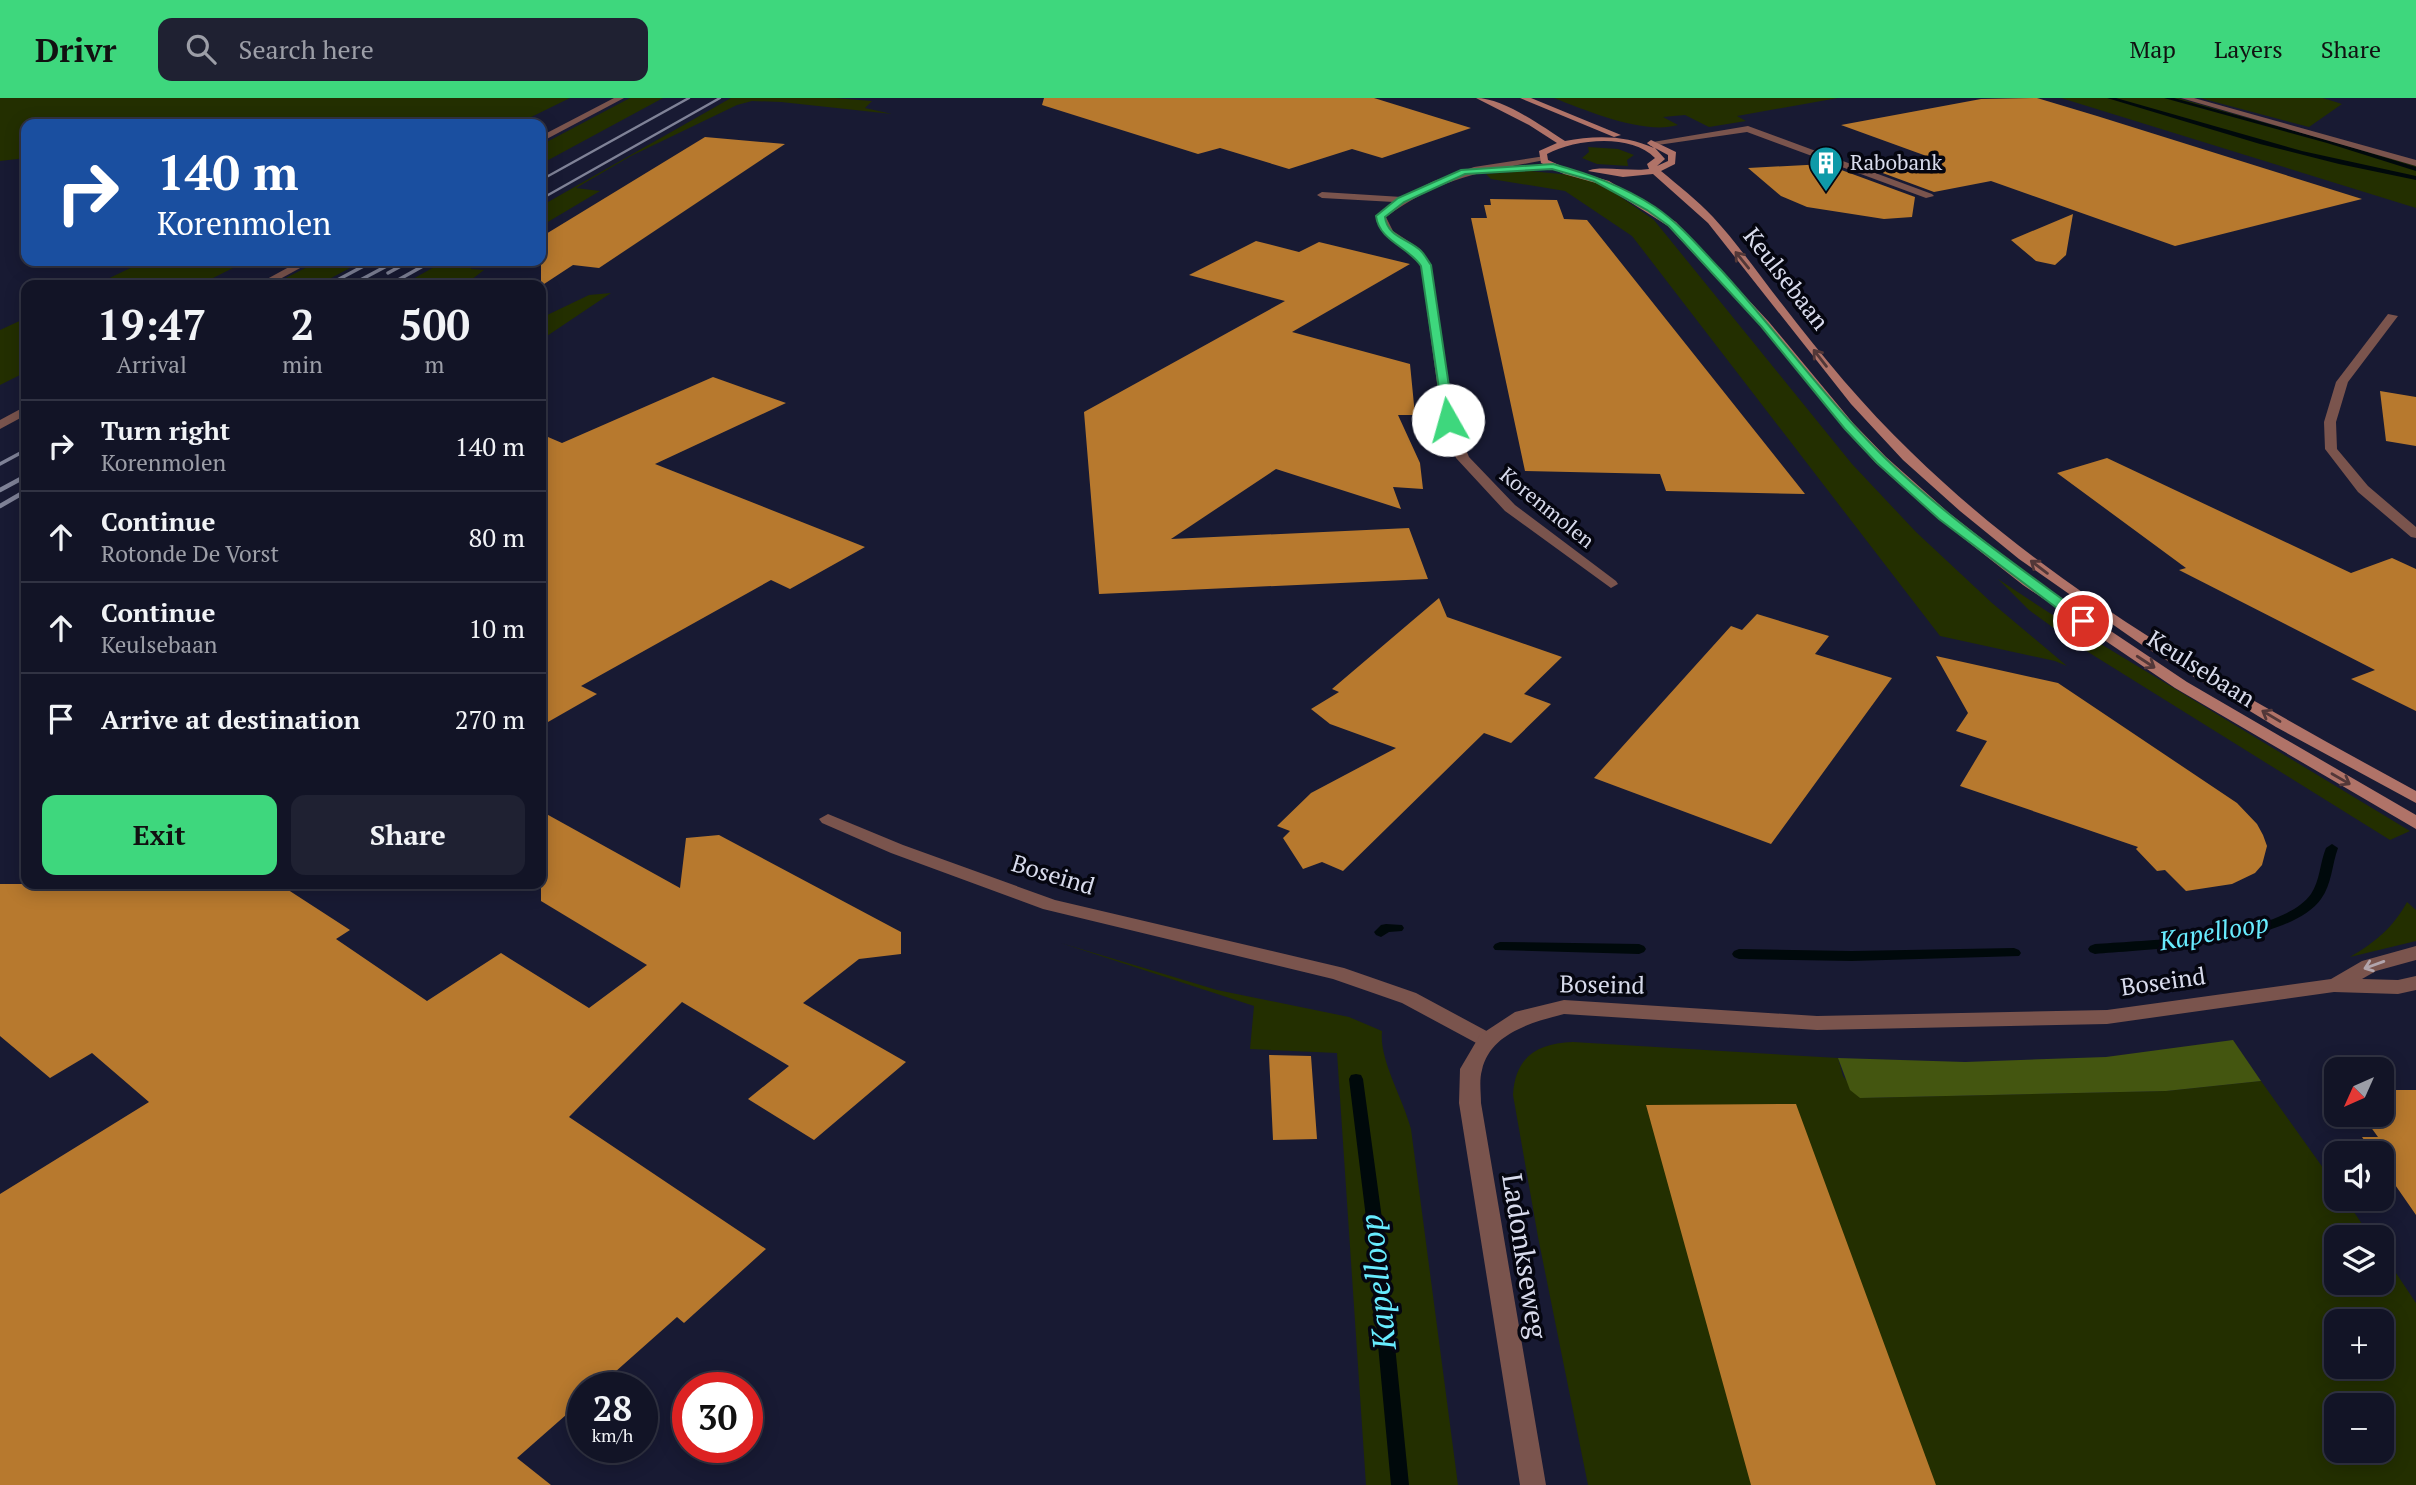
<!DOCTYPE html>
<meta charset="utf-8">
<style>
body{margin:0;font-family:"PT Serif",serif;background:#1f2132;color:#f1f3f6;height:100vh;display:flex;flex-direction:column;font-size:26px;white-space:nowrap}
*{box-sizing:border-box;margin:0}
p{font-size:23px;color:#9c9ea7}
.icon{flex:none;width:38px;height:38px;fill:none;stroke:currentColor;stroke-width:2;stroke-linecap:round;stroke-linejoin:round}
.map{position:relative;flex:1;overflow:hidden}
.details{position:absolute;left:21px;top:182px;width:525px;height:609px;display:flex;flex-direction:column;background:#121426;border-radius:14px;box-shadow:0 4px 18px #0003,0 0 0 2px #313343}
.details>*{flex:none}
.guide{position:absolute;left:21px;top:21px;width:525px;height:147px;border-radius:14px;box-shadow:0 4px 18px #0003,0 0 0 2px #313343;background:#1a4fa0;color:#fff;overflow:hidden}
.needle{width:46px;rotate:225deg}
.buttons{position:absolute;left:2324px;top:959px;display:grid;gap:14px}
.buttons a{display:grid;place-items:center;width:70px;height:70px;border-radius:14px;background:#121426;box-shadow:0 4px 18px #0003,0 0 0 2px #313343;font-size:35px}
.speed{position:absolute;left:567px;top:1274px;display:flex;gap:14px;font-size:35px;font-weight:700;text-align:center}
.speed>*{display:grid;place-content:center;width:91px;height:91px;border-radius:50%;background:#121426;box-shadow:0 4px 18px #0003,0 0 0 2px #313343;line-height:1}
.speed small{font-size:18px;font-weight:400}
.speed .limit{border:10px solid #d22;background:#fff;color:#111}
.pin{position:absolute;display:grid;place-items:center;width:60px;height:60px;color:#fff;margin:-30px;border:4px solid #fff;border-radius:50%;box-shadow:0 2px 7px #0007}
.me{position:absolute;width:77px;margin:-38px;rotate:353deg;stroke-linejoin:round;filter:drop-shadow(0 0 5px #0008)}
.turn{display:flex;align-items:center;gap:24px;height:147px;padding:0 21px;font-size:32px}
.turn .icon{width:91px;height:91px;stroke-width:2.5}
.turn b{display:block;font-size:49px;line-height:60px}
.eta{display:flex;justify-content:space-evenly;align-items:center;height:119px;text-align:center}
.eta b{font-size:42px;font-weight:800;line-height:49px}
.primary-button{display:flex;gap:14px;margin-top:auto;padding:14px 21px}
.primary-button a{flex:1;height:80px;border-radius:14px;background:#3ed77d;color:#111;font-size:28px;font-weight:800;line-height:80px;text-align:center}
.primary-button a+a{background:#1f2132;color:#f1f3f6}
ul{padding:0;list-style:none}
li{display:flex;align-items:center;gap:21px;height:91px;padding:0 21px;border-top:2px solid #313343}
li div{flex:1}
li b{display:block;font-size:26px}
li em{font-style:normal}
header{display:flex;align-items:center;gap:42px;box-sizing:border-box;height:98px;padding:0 35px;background:#3ed77d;color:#111}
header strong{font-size:33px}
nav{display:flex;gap:38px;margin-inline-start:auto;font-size:24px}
.search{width:490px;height:63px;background:#1f2132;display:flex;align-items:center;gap:18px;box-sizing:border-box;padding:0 24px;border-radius:14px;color:#9c9ea7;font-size:26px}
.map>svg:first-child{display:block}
.green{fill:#232f00;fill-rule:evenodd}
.forest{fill:#445610}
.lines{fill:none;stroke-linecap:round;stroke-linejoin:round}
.stream{fill:#00090b;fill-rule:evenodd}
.building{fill:#b7792e}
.minor{fill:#7a544d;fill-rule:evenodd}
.tertiary{fill:#7a544d;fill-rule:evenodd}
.secondary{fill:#b07368;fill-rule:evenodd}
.rail-far2{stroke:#7f8297;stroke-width:2.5}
.rail-far1{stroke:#7f8297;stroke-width:3.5}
.rail{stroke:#7f8297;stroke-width:4.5}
.oneway{stroke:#523738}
.oneway2{stroke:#b2a5ac}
.route{fill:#3ed77d;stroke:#288c51;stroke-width:2}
.labels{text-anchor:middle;stroke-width:7;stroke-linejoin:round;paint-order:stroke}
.far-poi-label{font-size:21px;fill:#d8dbec;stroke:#050610;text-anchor:start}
.far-street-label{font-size:21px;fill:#d8dbec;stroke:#050610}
.street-label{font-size:24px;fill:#d8dbec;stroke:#050610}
.water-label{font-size:26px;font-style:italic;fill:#68ecff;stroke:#050610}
.near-street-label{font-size:28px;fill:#d8dbec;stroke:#050610}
.near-water-label{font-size:32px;font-style:italic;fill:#68ecff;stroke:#050610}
</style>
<header>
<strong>Drivr</strong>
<div class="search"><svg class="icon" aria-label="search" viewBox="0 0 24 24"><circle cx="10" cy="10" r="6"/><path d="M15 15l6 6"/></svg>Search here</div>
<nav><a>Map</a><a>Layers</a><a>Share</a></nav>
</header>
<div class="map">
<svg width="2416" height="1387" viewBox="0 0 2416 1387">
<rect width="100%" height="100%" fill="#181a33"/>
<path class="green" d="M0 0H570L517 26H26V60L0 63Z
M630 0H663L541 66V47Z
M731 0H835L872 3 865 10 892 16 781 4 752 3 737 7 631 58 576 90 600 93 541 128V108Z
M1554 0H1838L1737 18 1746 23 1709 29 1685 17 1663 19 1678 27C1644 37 1587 13 1554 0Z
M2061 0H2178L2416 68V110Z
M2200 0H2323L2342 6 2309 29Z
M1588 49 1618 51 1634 57 1627 62 1628 68 1597 66 1582 60 1589 54Z
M1530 73 1571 77 1602 86 1654 122 1852 366 1916 434 1992 505 2067 568 2055 563 1940 538 1632 138 1565 93 1491 81 1486 76Z
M145 163H247L199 187H95Z
M319 163H363L318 187H272Z
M445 163H473L466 167 472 168 471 171 484 172 471 182 502 185 402 187Z
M611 195 541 242V220L589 197Z
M26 220V274L0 287V232Z
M1998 481 2048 514 2410 733 2390 742 2080 549 2029 512Z
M2407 804 2416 812V843L2350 859C2374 845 2393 830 2407 804Z
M1061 845 1217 892 1349 919 1382 933C1379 962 1403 1000 1411 1031L1458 1387H1366L1337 955 1250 951 1254 908Z
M1573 944 1838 960 1843 978 1860 1000 2166 993 2261 983 2336 1088V1101H2345L2371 1139H2336V1185H2382V1154L2416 1205V1387H1588L1538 1139 1513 997C1515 959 1537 945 1573 944ZM2336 1223H2382V1269H2336ZM2336 1307H2382V1353H2336Z"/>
<path class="forest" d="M2233 942 2261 983 2166 993 1860 1000 1850 992 1838 960 1965 964 2106 959Z"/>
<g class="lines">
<path class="stream" d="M2107 0H2116L2302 53 2416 78V82L2339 66 2260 46Z
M2164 0H2174L2331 43 2416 69V73L2327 45Z
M2332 746 2338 750C2332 766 2332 786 2321 801 2288 847 2149 851 2095 856L2090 854 2088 851 2090 848 2095 846C2145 842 2281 839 2311 796 2320 783 2320 764 2326 750Z
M1386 826 1402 827 1404 830 1402 833 1389 834 1381 839 1376 837 1374 834 1381 827Z
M1500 844 1639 846 1644 848 1646 851 1644 854 1639 856 1495 852 1493 849 1495 846Z
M2014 850 2019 852 2021 855 2019 858 1852 863 1739 861 1734 859 1732 856 1734 853 1739 851 1852 853Z
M1356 976 1361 977 1363 981 1383 1128 1409 1387H1391L1367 1128 1349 981 1351 977Z"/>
</g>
<path class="building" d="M1044 0H1374L1471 30 1382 60 1352 51 1289 71 1220 50 1198 56 1042 7Z
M2037 0 2097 18 2362 101 2175 148 1991 83 1934 94 1853 64 1932 60 1841 27 1981 1Z
M705 39 785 46 599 170 573 167 541 188V139Z
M1825 66 1915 99 1912 119 1884 121 1807 109 1781 98 1748 70Z
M1490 101 1557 102 1564 121 1587 122 1805 396 1666 393 1660 376 1525 373 1471 120H1487L1484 107H1491Z
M2073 116 2066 157 2055 167 2036 163 2011 142Z
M1256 143 1299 154 1319 144 1410 166 1292 234 1410 266 1415 317H1398L1420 365 1423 391 1393 389 1401 411 1276 371 1171 441 1409 430 1428 481 1099 496 1084 314 1285 203 1189 177Z
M713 279 786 305 655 366 865 449 790 491 771 482 581 588 597 596 541 628V336L562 345Z
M2380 293 2416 299V348L2386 343Z
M2107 360 2351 475 2392 460 2416 471V613L2351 581 2375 572 2179 472 2186 470 2057 375Z
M1439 500 1447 519 1562 559 1524 596 1551 606 1511 645 1484 635 1343 773 1322 764 1303 771 1283 740 1290 733 1277 728 1311 695 1396 650 1330 626 1311 611 1339 594 1332 591Z
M1757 516 1829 538 1815 556 1892 580 1771 746 1594 680 1731 528 1742 532Z
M1936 558 2058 585 2237 705 2257 726 2263 737 2267 748 2262 767 2255 775 2232 786 2186 793 2165 772 2157 773 2136 751 2138 749 1960 688 1987 643 1956 633 1968 615Z
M541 713 680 790 686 740 719 737 901 834V856L859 861 803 905 906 964 814 1042 748 1001 789 968 682 904 569 1019 766 1151 684 1225 677 1219 597 1290H583V1302L517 1360 551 1387H0V1096L149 1004 92 955 50 980 0 938V786H279L350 832 336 841 427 903 501 855 589 910 647 867 541 803Z
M1269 957 1311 958 1317 1041 1273 1042Z
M2382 992H2416V1117L2382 1068V1055H2373L2362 1039H2378L2362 1017H2382Z
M1796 1006 1936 1387H1751L1646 1007Z"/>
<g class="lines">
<path class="minor" d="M2181 0H2194L2416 62V68Z
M1748 28 1932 96 1934 98 1926 100 1747 34 1651 48 1647 45Z
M1545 58V62C1482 74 1441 79 1386 119L1393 133 1420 151 1431 168 1454 322 1469 359 1515 407 1616 483 1618 486 1611 490 1505 413 1456 360 1442 322 1421 168C1410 149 1374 141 1378 116L1394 104 1322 100 1317 97 1322 94 1402 99 1434 83 1474 69Z
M2388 216 2398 218 2348 284 2336 324 2337 351 2368 388 2416 429V440L2411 439 2358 394 2325 351 2324 324 2336 284Z
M828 716 903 747 1055 802 1344 870 1416 895 1494 937 1497 942 1494 947 1487 949 1480 947 1402 905 1333 881 1043 811 891 755 822 725 819 721Z"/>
<path class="tertiary" d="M614 0H624L541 44V38Z
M300 163H313L269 187H256Z
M26 308V317L0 331V322Z
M2416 848V862L2376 873 2362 881 2398 882 2416 878V892L2398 896 2334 894 2107 926 1817 932 1564 916C1533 924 1490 935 1482 972 1479 982 1481 995 1481 1005L1546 1387H1520L1459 1005 1460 971 1480 937 1515 914 1564 902 1817 918 2107 912 2331 881 2362 863Z"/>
<path class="secondary" d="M1476 0C1503 0 1542 28 1565 43 1595 37 1626 37 1654 50L1647 45 1651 42 1676 54 1675 66 1661 73C1679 88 1697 102 1713 119 1738 146 1759 177 1782 206 1822 258 1864 309 1911 354 2057 497 2239 596 2416 693V705L2276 629 2145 549 2019 461 1960 413 1903 362 1851 306 1708 125 1653 76 1623 79 1588 73C1599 67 1633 74 1649 71L1647 66 1655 60C1631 35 1575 41 1547 56L1548 62 1570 72 1609 83 1676 124 1769 224 1853 325 1886 359 1949 415 2033 481 2187 584 2416 717V731L2175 590 2023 487 1939 421 1876 365 1845 331 1761 228 1668 128 1603 87 1564 76 1541 65 1539 53 1557 45 1529 27ZM1655 50 1668 57V63L1657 68 1665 61Z
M1520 0H1531L1621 37 1614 39Z"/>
<path class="rail-far2" d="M541 82 689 0
M541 101 720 0
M369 165 373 163
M392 165 396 163
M406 165 410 163
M429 165 432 163"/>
<path class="rail-far1" d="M388 175 410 163
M328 187 373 163
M351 187 396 163
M389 187 432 163
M0 366 26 352"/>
<path class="rail" d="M0 392 26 378
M0 408 26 393"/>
</g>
<defs><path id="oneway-shaft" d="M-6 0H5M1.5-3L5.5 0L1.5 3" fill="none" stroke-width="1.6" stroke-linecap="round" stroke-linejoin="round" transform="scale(1.75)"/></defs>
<g class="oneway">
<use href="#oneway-shaft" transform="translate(1742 162) rotate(-129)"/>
<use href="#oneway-shaft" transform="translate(1820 260) rotate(-128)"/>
<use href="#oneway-shaft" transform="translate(2039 469) rotate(-143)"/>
<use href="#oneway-shaft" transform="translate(2146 564) rotate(33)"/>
<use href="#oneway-shaft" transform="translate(2271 618) rotate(-149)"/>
<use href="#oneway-shaft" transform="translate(2341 681) rotate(30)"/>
</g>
<use class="oneway2" href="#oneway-shaft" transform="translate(2374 867) rotate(160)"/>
<path class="route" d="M1553 66C1589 76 1623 88 1655 109 1680 126 1699 149 1720 171 1776 232 1825 301 1884 359 1946 419 2019 469 2088 520V526H2078L1939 421 1877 365 1845 331 1761 228 1669 128 1647 112 1594 83 1552 71 1465 76 1404 104 1385 119C1387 139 1409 141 1421 153 1425 157 1428 163 1431 167L1454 322 1444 325 1421 168C1409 149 1379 143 1376 118L1398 100 1461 72Z"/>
<defs>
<g id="building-pin" transform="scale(1.75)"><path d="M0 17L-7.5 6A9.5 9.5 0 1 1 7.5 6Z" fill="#0f9aa8" stroke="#050610"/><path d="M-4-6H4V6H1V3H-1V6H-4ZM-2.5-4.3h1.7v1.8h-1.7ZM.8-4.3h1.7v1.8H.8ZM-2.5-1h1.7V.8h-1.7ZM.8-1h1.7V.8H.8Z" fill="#fff"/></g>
</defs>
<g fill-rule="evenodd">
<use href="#building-pin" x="1826" y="65"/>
</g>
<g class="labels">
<g class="far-poi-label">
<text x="1850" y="72">Rabobank</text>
</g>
<g class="far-street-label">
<text transform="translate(1547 410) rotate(39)" y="7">Korenmolen</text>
</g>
<g class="street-label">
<text transform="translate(1786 181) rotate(52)" y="8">Keulsebaan</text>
<text transform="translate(2201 571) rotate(32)" y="8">Keulsebaan</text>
<text transform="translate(1053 777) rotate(17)" y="8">Boseind</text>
<text transform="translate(2163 884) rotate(-8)" y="8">Boseind</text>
<text transform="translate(1602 887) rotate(1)" y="8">Boseind</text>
</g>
<g class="water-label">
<text transform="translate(2214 834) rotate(-10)" y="9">Kapelloop</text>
</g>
<g class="near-street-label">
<text transform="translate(1525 1158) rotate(81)" y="10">Ladonkseweg</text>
</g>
<g class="near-water-label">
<text transform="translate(1378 1184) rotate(-96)" y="11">Kapelloop</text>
</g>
</g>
</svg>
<div class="buttons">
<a><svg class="needle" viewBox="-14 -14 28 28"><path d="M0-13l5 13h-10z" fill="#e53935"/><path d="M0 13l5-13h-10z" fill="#9c9ea7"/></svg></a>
<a><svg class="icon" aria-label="sound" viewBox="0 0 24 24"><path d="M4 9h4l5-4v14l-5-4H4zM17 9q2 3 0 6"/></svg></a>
<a><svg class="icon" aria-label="layers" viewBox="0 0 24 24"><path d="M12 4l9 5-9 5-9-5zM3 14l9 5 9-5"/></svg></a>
<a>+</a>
<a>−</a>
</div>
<div class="speed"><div>28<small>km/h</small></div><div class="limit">30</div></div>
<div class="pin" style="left:2083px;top:523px;background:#d93025"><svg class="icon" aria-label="arrive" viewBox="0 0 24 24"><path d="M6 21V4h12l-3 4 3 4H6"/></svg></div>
<svg class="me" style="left:1448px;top:322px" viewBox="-20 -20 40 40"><circle r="19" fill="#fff"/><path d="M0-13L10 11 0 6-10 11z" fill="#3ed77d"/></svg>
<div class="guide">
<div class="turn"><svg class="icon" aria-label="right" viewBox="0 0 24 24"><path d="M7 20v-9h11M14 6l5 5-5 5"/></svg><div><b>140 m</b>Korenmolen</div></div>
</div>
<section class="details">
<div class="eta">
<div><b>19:47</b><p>Arrival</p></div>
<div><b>2</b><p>min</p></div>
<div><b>500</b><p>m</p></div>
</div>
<ul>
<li><svg class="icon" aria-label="right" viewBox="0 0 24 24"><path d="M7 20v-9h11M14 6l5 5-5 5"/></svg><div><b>Turn right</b><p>Korenmolen</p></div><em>140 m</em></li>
<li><svg class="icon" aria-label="ahead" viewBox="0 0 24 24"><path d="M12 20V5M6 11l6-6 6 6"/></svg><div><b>Continue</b><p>Rotonde De Vorst</p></div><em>80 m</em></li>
<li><svg class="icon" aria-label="ahead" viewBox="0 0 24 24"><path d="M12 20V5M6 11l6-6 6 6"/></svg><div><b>Continue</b><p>Keulsebaan</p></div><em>10 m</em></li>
<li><svg class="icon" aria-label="arrive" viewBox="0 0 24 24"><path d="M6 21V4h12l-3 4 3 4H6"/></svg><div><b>Arrive at destination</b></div><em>270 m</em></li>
</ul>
<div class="primary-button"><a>Exit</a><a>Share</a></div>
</section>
</div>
